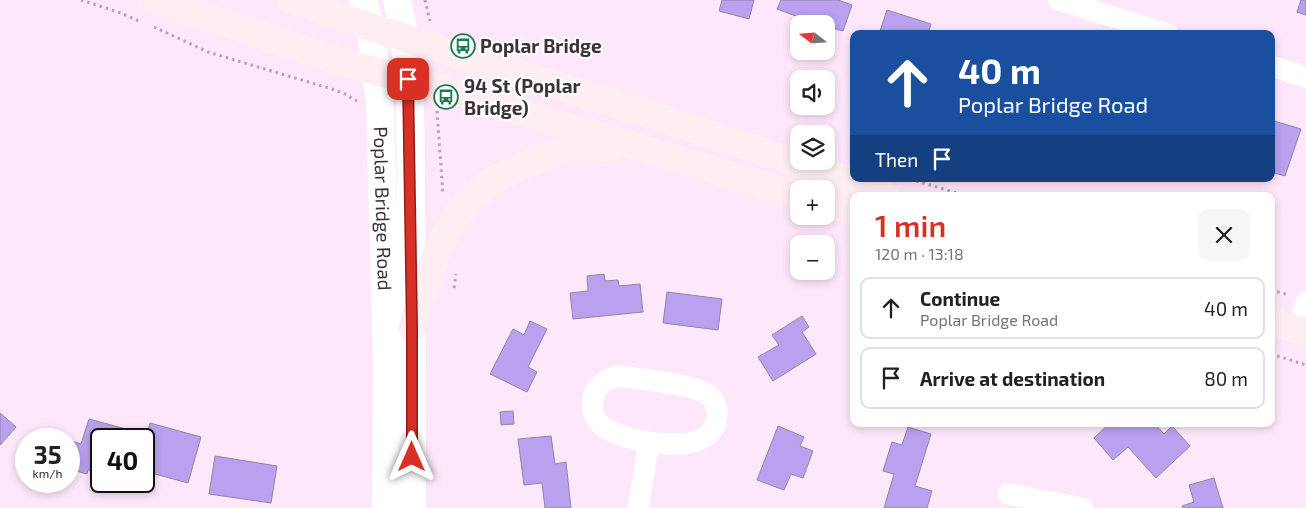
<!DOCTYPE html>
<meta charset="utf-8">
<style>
body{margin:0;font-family:"Exo 2",sans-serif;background:#f6f6f6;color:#202124;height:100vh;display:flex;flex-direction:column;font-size:19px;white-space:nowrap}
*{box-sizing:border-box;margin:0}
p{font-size:16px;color:#757577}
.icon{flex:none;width:28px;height:28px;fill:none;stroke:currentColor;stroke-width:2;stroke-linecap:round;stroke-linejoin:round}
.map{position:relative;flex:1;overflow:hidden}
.drawer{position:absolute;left:850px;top:192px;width:425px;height:235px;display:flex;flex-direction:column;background:#fff;border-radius:10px;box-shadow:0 2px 8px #0003}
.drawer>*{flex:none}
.top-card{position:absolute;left:850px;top:30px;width:425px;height:152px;border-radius:10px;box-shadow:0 2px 8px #0003;background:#1a4fa0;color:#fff;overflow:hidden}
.needle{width:32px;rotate:287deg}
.fabs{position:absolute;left:790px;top:15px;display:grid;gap:10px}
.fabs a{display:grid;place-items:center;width:45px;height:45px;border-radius:10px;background:#fff;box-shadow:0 2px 8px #0003;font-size:25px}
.speed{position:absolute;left:15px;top:428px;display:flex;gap:10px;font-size:25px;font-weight:700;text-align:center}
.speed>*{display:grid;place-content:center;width:65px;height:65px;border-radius:50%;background:#fff;box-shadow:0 2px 8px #0003;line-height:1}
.speed small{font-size:12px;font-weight:400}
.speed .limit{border:2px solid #111;border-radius:8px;background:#fff;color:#111}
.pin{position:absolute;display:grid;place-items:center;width:42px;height:42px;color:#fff;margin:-21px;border-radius:10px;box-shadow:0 2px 8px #0006}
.me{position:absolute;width:55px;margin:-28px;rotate:0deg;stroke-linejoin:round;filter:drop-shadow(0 0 4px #0008)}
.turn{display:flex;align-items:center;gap:18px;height:105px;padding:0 25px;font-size:22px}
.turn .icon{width:65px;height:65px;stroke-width:2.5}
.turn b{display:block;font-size:35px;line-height:42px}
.then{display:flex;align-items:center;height:48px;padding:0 25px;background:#0003;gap:10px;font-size:19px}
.round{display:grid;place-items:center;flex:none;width:52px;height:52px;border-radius:10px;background:#f6f6f6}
.headline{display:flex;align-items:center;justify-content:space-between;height:85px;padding:0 25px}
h1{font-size:30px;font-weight:600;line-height:38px;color:#d93025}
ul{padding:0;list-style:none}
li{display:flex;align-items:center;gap:15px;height:62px;margin:0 10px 8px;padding:0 15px;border:2px solid #e0e0e0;border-radius:10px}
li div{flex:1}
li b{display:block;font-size:19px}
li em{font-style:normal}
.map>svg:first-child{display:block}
.building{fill:#b9a1f0;stroke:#8e88a0}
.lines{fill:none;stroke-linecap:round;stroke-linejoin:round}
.path{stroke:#b6a4b3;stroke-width:3;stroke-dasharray:2.5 4;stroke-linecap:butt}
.minor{stroke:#fff;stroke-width:21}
.tertiary{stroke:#fff;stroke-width:28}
.secondary{stroke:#ffeef1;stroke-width:28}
.route-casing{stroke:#8d1f18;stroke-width:12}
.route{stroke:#d93025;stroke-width:9}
.labels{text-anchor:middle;stroke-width:4.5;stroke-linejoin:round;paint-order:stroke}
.poi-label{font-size:19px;font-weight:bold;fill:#3b3239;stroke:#fff;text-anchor:start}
.street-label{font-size:19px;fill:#3b3239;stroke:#fff}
</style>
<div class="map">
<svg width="1306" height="508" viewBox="0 0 1306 508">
<rect width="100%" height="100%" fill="#fee7fa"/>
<path class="building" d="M722 0H754L749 19 719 11Z
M781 0H838L852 5 843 31 826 26V24H799L801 18 777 9Z
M1301 0H1306V15L1297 12Z
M887 10 931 24 928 34H879Z
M1271 120 1301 129 1285 176 1271 172Z
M604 274 605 281 618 280 619 286 640 284 643 312 573 319 570 293 588 291 587 276Z
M667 292 722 299 718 330 663 323Z
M802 316 809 327 802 332 816 354 773 381 758 357 779 345 772 335Z
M530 321 547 329 528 367 537 372 527 392 490 374 513 329 524 335Z
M513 411 514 424 501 425 500 412Z
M0 413 16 427 0 445Z
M89 419 126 429 123 439H101V474L88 470 87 474 69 469V451L72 441 81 444Z
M150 423 201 437 188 483 144 471V445Z
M1109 424H1157L1156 425 1164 434 1172 426 1190 446 1156 478 1128 447 1113 460 1094 438Z
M778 426 804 437 800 446 813 451 803 478 791 474 784 490 757 480Z
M908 427 931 434 915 486 932 491 927 508H884L894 474 883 471 892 442 902 445Z
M551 436 555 464 566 462 571 508H545L542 483 524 485 518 439Z
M215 456 277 466 271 503 209 494Z
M1214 478 1223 508H1183L1182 506 1194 502 1189 485Z"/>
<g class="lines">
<path class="path" d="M81 0 121 13 139 21
M425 0 430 21
M154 27 208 52 332 89 345 94 357 101
M437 111 443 195
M910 179 967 196
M454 288 456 274
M1271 290 1289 295
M1271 354 1306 365"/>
<path class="minor" d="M1059 0 1168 34
M1271 66 1306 77
M1298 330 1306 302
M618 376C638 379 693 384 707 394 723 405 719 430 703 438 692 444 679 445 666 444 647 443 620 438 604 427 588 416 589 393 604 382 608 379 614 378 618 376Z
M1008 494 1083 508
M638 508 649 443"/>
<g class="tertiary">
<path id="s1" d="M363 0 370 27 380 102 387 366 386 508"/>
<path d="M397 0C413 66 410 136 411 204 412 305 412 407 412 508"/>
</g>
<path class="secondary" d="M152 0 344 63 434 86 799 196
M291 0 370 27 684 125 877 190 885 196
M826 204 854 212
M1271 322 1306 332
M412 328C437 250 446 195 531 162 548 155 567 148 586 146 594 146 604 148 612 149"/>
</g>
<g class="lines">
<g class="route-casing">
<path id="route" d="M408 79 412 328V457"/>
</g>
<use href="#route" class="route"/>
</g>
<defs>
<g id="bus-ring" transform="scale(1.25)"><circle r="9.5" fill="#fff" stroke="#1b7a51" stroke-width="1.5"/><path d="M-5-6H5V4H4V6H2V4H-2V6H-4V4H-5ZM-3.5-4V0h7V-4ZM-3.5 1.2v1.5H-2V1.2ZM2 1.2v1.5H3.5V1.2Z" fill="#1b7a51"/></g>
</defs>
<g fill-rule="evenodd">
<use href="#bus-ring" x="463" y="46"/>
<use href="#bus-ring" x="446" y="97"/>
</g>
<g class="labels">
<g class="poi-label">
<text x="480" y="53">Poplar Bridge</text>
<text x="464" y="93">94 St (Poplar<tspan x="464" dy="22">Bridge)</tspan></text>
</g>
<g class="street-label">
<text dy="7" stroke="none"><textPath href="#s1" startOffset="210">Poplar Bridge Road</textPath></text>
</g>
</g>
</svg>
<div class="fabs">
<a><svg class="needle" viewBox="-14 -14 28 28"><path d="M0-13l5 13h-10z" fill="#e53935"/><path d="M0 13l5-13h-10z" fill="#757577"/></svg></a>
<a><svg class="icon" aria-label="sound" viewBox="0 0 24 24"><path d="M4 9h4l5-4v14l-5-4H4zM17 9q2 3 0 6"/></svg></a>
<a><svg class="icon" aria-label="layers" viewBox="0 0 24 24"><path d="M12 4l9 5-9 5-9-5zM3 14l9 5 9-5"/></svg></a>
<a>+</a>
<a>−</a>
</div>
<div class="speed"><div>35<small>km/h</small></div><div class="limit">40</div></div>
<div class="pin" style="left:408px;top:79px;background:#d93025"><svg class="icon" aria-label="arrive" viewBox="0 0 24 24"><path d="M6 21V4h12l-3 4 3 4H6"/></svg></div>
<svg class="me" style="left:412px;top:457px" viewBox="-20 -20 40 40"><path d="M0-17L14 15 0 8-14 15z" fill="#d93025" stroke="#fff" stroke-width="4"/></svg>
<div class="top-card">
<div class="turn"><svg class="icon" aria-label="ahead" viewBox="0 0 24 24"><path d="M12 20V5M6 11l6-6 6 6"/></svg><div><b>40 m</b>Poplar Bridge Road</div></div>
<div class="then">Then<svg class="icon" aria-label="arrive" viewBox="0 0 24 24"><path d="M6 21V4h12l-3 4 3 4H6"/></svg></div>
</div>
<section class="drawer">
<div class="headline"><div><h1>1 min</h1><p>120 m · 13:18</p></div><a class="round"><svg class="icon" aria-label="close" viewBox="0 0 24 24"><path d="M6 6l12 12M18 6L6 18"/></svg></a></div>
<ul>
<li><svg class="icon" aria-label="ahead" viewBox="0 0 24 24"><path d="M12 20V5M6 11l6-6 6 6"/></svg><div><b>Continue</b><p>Poplar Bridge Road</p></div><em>40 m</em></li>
<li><svg class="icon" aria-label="arrive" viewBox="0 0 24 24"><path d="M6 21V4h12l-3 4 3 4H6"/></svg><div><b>Arrive at destination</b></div><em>80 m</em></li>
</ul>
</section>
</div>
